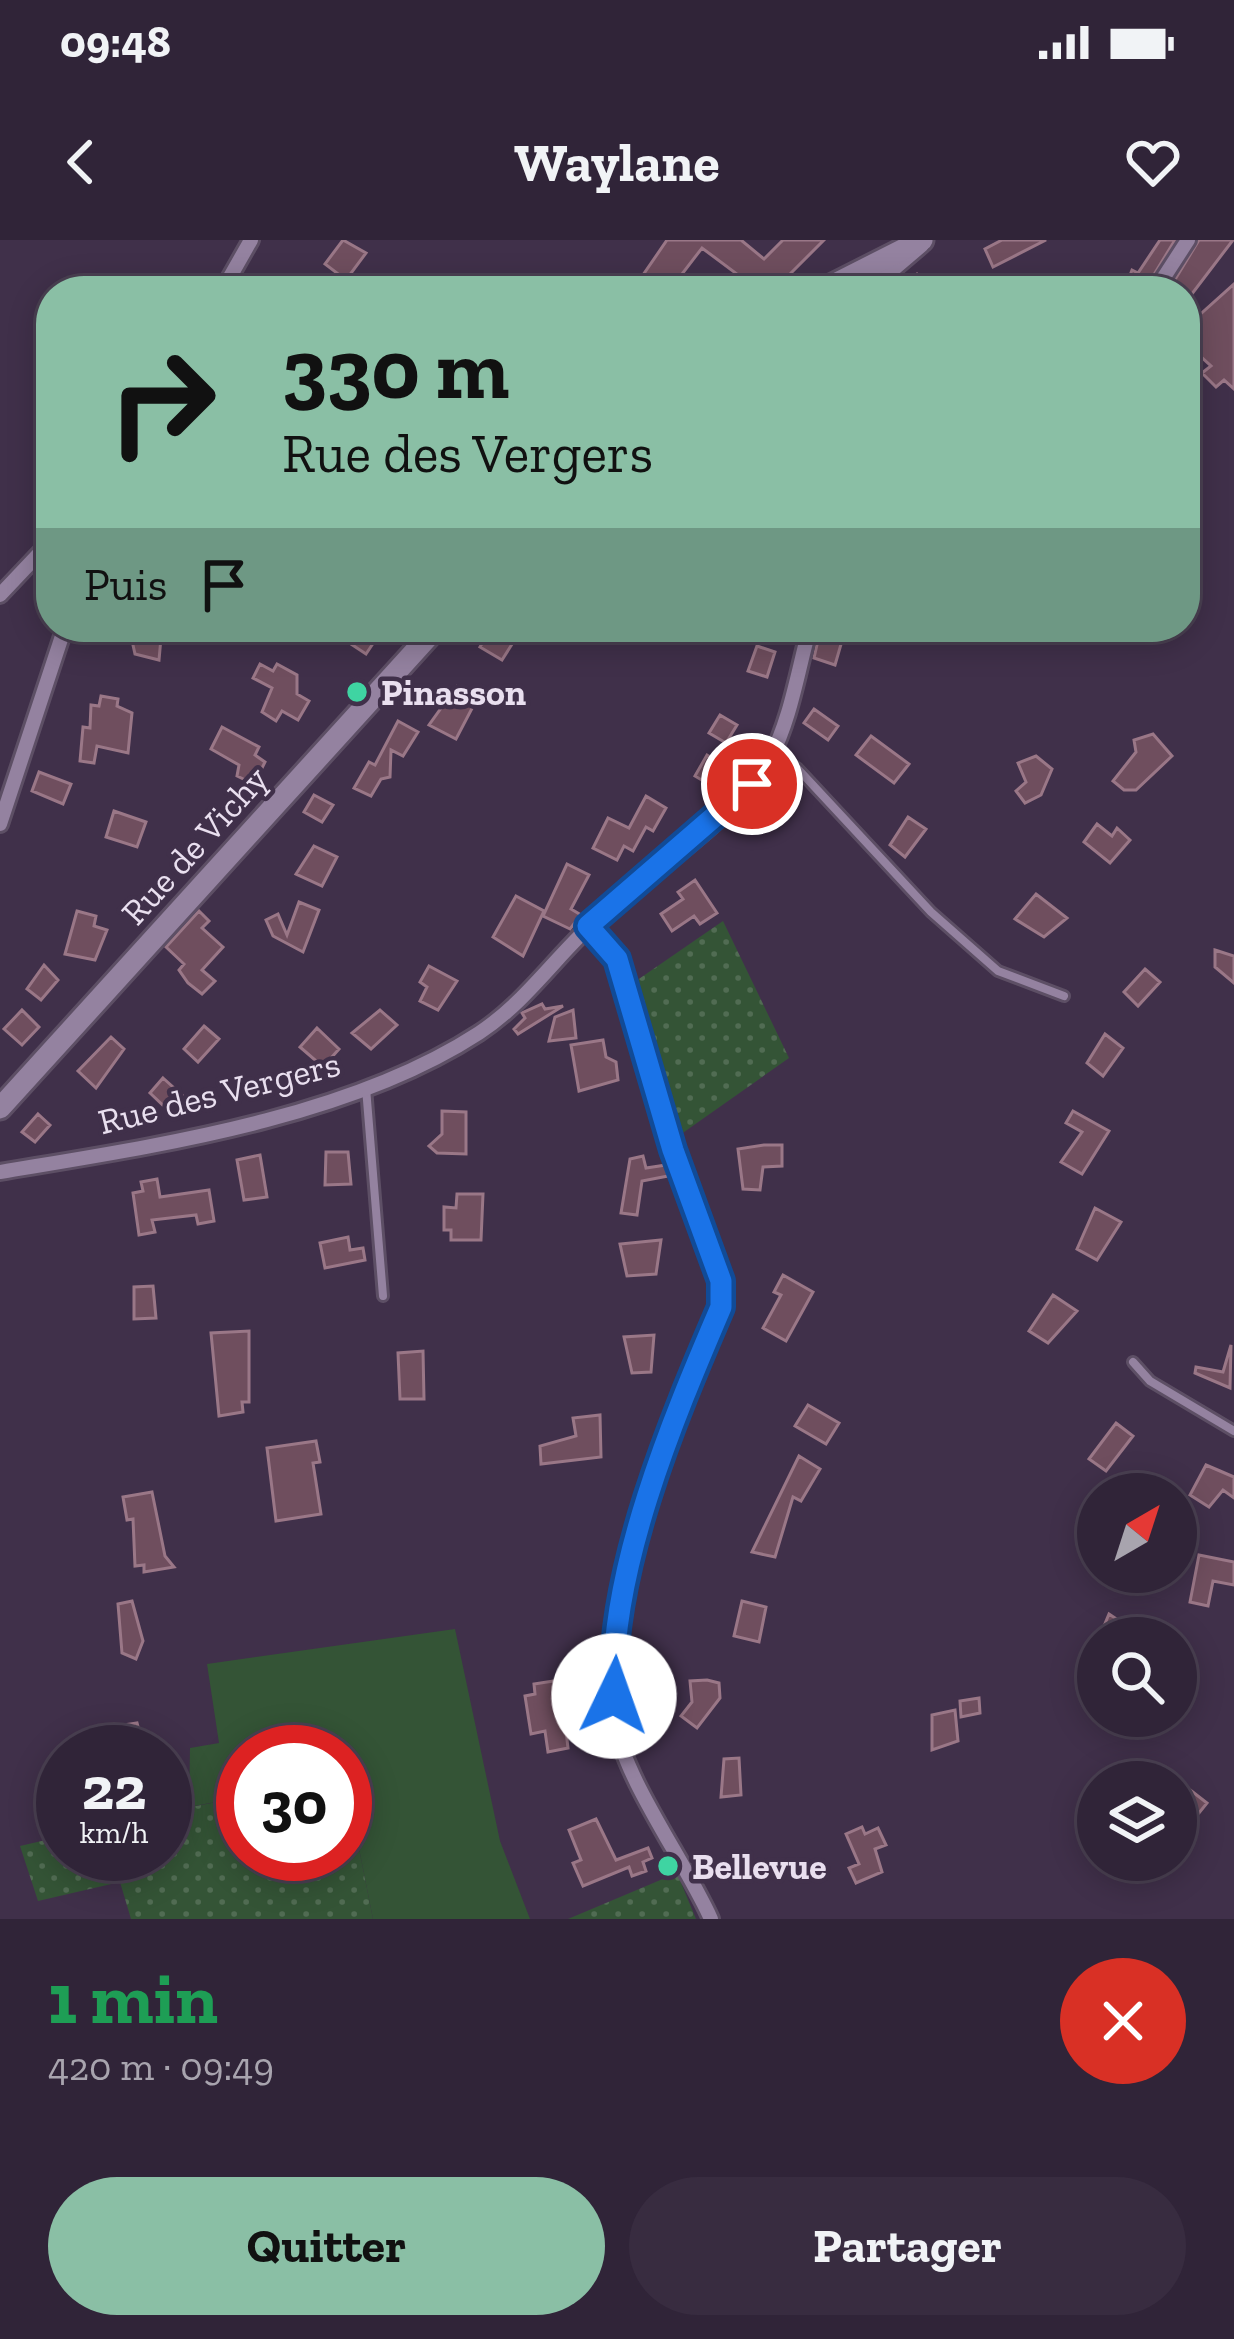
<!DOCTYPE html>
<html lang="fr">
<meta charset="utf-8">
<style>
body{margin:0;font-family:"Zilla Slab",serif;background:#382c40;color:#f1f3f6;height:100vh;display:flex;flex-direction:column;font-size:45px;white-space:nowrap}
*{box-sizing:border-box;margin:0}
p{font-size:39px;color:#a8a4ae}
.icon{flex:none;width:66px;height:66px;fill:none;stroke:currentColor;stroke-width:2;stroke-linecap:round;stroke-linejoin:round}
.map{position:relative;height:1679px;overflow:hidden}
.panel{display:flex;flex-direction:column;background:#302438;flex:1}
.panel>*{flex:none}
.guide{position:absolute;left:36px;top:36px;width:1164px;height:366px;border-radius:48px;box-shadow:0 6px 30px #0003,0 0 0 3px #4b4153;background:#8abfa5;color:#111;overflow:hidden}
.needle{width:78px;rotate:39deg}
.buttons{position:absolute;left:1077px;top:1233px;display:grid;gap:24px}
.buttons a{display:grid;place-items:center;width:120px;height:120px;border-radius:50%;background:#302438;box-shadow:0 6px 30px #0003,0 0 0 3px #4b4153;font-size:60px}
.speed{position:absolute;left:36px;top:1485px;display:flex;gap:24px;font-size:60px;font-weight:700;text-align:center}
.speed>*{display:grid;place-content:center;width:156px;height:156px;border-radius:50%;background:#302438;box-shadow:0 6px 30px #0003,0 0 0 3px #4b4153;line-height:1}
.speed small{font-size:30px;font-weight:400}
.speed .limit{border:18px solid #d22;background:#fff;color:#111}
.pin{position:absolute;display:grid;place-items:center;width:102px;height:102px;color:#fff;margin:-51px;border:6px solid #fff;border-radius:50%;box-shadow:0 3px 12px #0007}
.me{position:absolute;width:132px;margin:-66px;rotate:3deg;stroke-linejoin:round;filter:drop-shadow(0 0 9px #0008)}
.turn{display:flex;align-items:center;gap:42px;height:252px;padding:0 48px;font-size:54px}
.turn .icon{width:156px;height:156px;stroke-width:2.5}
.turn b{display:block;font-size:84px;line-height:102px}
.then{display:flex;align-items:center;height:114px;padding:0 48px;background:#0003;gap:24px;font-size:45px}
.round{display:grid;place-items:center;flex:none;width:126px;height:126px;border-radius:63px;background:#382c40}
.head{display:flex;align-items:center;justify-content:space-between;height:204px;padding:0 48px}
h1{font-size:72px;font-weight:800;line-height:90px;color:#1e9e55}
.cta{display:flex;gap:24px;margin-top:auto;padding:24px 48px}
.cta a{flex:1;height:138px;border-radius:72px;background:#8abfa5;color:#111;font-size:48px;font-weight:800;line-height:138px;text-align:center}
.cta a+a{background:#382c40;color:#f1f3f6}
.status{display:flex;justify-content:space-between;align-items:center;height:84px;padding:0 60px;background:#302438;direction:ltr}
.status svg{height:33px;fill:currentColor}
header{display:flex;justify-content:space-between;align-items:center;height:156px;padding:0 48px;background:#302438;font-size:54px;font-weight:800}
.map>svg:first-child{display:block}
.grass{fill:url(#grass-dots)}
.garden{fill:#345436}
.building{fill:#6f4e5e;stroke:#9a7787;stroke-width:3}
.lines{fill:none;stroke-linecap:round;stroke-linejoin:round}
.lane-casing{stroke:#5d4f65;stroke-width:14}
.street-casing{stroke:#5d4f65;stroke-width:20}
.secondary-casing{stroke:#5d4f65;stroke-width:27}
.lane{stroke:#9482a0;stroke-width:8}
.street{stroke:#9482a0;stroke-width:14}
.secondary{stroke:#9482a0;stroke-width:21}
.route-casing{stroke:#114b97;stroke-width:30}
.route{stroke:#1a73e8;stroke-width:21}
.poi-dot{fill:#3fd4a2;stroke:#40304a;stroke-width:4.5}
.labels{text-anchor:middle;stroke-width:9;stroke-linejoin:round;paint-order:stroke}
.poi-label{font-size:36px;font-weight:bold;fill:#e9dfef;stroke:#40304a;text-anchor:start}
.street-label{font-size:36px;fill:#e9dfef;stroke:#40304a}
</style>
<div class="status"><b>09:48</b><svg viewBox="0 0 49 12"><path d="M0 12V9h3v3zM5 12V6h3v6zM10 12V3h3v9zM15 12V0h3v12zM26 1h20v11H26zM47 4h2v5h-2z"/></svg></div>
<header><svg class="icon" aria-label="back" viewBox="0 0 24 24"><path d="M15 5l-7 7 7 7"/></svg>Waylane<svg class="icon" aria-label="heart" viewBox="0 0 24 24"><path d="M12 20l-8-8c-3-5 5-10 8-4 3-6 11-1 8 4z"/></svg></header>
<div class="map">
<svg width="1234" height="1679" viewBox="0 0 1234 1679">
<defs>
<pattern id="grass-dots" width="8" height="8" patternUnits="userSpaceOnUse" patternTransform="scale(3)"><rect width="8" height="8" fill="#345436"/><path d="M2 2h.1M6 6h.1" fill="none" stroke="#516c53" stroke-width="1.8" stroke-linecap="round"/></pattern>
</defs>
<rect width="100%" height="100%" fill="#40304a"/>
<path class="grass" d="M723 681 789 818 677 897 633 743Z
M345 1538 373 1679H131L120 1642 38 1661 20 1606 63 1596V1614H165V1572L243 1557V1614H345Z
M677 1633 696 1679H568Z"/>
<path class="garden" d="M455 1389 500 1601 530 1679H373L345 1538V1512H243V1557L189 1567 190 1508 219 1503 207 1424Z"/>
<path class="building" d="M343 0 366 13 346 40 325 24Z
M667 0H741L764 19 783 0H824L773 51H740L749 43 702 8 669 51H632Z
M1002 0H1046L993 27 985 9Z
M1160 0H1175L1144 51H1124L1132 30 1138 33Z
M1199 0H1233L1185 63V51H1168Z
M917 34 934 51H898Z
M1234 44V149L1224 140 1216 147 1202 133 1211 126 1187 104 1193 96 1185 88Z
M129 387H162L159 420 135 414Z
M358 387H384L366 414 348 402Z
M492 387 514 401 502 420 480 407Z
M821 387H846L835 425 814 418Z
M757 406 775 412 767 437 748 431Z
M260 424 273 431 277 424 297 435V454L309 461 298 480 282 471 276 481 262 472 272 448 253 438Z
M457 446 478 457 456 499 429 485Z
M101 456 118 459 117 466 132 473 128 513 97 506 94 523 80 521 83 487 90 488 91 465 99 466Z
M814 469 838 486 828 500 804 483Z
M720 475 737 485 726 503 709 493Z
M398 481 418 492 403 516 391 510 390 537 381 539 371 556 354 548 369 522 375 525Z
M222 487 259 507 255 515 265 522 254 544 237 536 239 525 211 509Z
M1153 494 1172 516 1136 550H1124L1113 541 1136 512 1134 500Z
M871 496 909 524 894 543 856 515Z
M707 515 727 527 715 548 695 536Z
M1036 516 1052 529 1041 555 1025 563 1016 551 1026 542 1018 523Z
M39 532 71 544 63 564 32 551Z
M314 555 333 565 322 582 304 572Z
M646 556 666 568 653 591 646 587 633 611 624 606 617 620 593 608 608 578 629 588Z
M114 571 146 582 137 607 106 597Z
M908 577 926 589 905 617 890 605Z
M1097 584 1112 596 1117 588 1130 600 1110 623 1084 602Z
M314 606 337 617 322 646 296 634Z
M567 624 589 635 571 669 581 675 570 689 543 676Z
M695 640 717 673 700 684 694 676 672 691 661 674 683 659 678 652Z
M1036 654 1067 678 1044 697 1015 679Z
M516 656 544 671 523 716 493 697Z
M299 662 319 670 303 712 273 696 266 680 278 674 287 695Z
M77 671 96 676 94 686 107 690 95 720 65 714Z
M199 671 209 681 202 688 223 707 202 730 215 741 202 754 188 743 179 730 184 724 166 707Z
M1215 710 1234 716V743L1215 727Z
M44 725 58 740 41 760 27 749Z
M429 726 457 741 438 770 420 761 427 747 420 742Z
M1145 729 1160 742 1138 766 1124 752Z
M542 764 545 769 563 766 518 794 514 789 525 778 522 773Z
M22 770 39 787 22 805 4 789Z
M380 770 397 785 371 809 352 793Z
M573 770 576 798 549 801 555 777Z
M204 786 219 799 198 822 184 809Z
M317 788 339 809 323 827 300 807Z
M1105 794 1123 808 1103 836 1087 823Z
M111 797 124 809 96 848 78 831Z
M603 800 606 817 616 822 618 840 579 851 571 805Z
M163 838 182 855 168 870 150 853Z
M442 871 466 872V914L437 913 429 906 442 894Z
M1073 871 1109 891 1082 934 1061 922 1082 892 1066 883Z
M38 874 50 885 35 902 22 892Z
M764 905H782V926L763 927 760 950 743 949 738 909Z
M326 912H348L351 944 325 945Z
M260 915 267 957 244 960 237 920Z
M643 916 646 928 666 925 668 936 642 941 637 975 621 973 630 919Z
M157 939 160 957 209 950 214 981 198 984 196 975 152 980 155 992 139 995 133 953 143 951 141 942Z
M457 954H483L481 1000H451V990H444V967L456 968Z
M1095 968 1121 982 1097 1020 1077 1009Z
M348 997 350 1010 363 1008 365 1020 325 1028 320 1003Z
M661 1000 656 1034 627 1036 620 1004Z
M783 1035 813 1052 786 1101 763 1088 781 1055 774 1052Z
M153 1046 156 1078 134 1079V1047Z
M1053 1055 1077 1071 1048 1103 1029 1091Z
M249 1091V1162H242L243 1172 219 1176 211 1093Z
M654 1095 651 1132 632 1133 624 1097Z
M1231 1105 1230 1148 1195 1133 1196 1127 1223 1132Z
M423 1111 424 1159H400L398 1113Z
M808 1165 839 1183 826 1204 795 1186Z
M600 1175 601 1217 541 1224 540 1206 576 1196 573 1178Z
M1116 1183 1133 1196 1106 1231 1089 1219Z
M316 1201 320 1222 313 1223 321 1274 276 1281 267 1208Z
M799 1216 820 1229 801 1261 793 1257 775 1317 752 1312Z
M1206 1225 1234 1237V1258L1223 1250 1209 1267 1190 1255Z
M152 1252 165 1316 174 1327 144 1332V1325L135 1326 133 1279 127 1280 123 1257Z
M1199 1315 1234 1322V1345L1213 1341 1208 1366 1190 1362Z
M132 1361 143 1401 136 1419 122 1413 118 1364Z
M742 1361 766 1367 759 1402 734 1396Z
M1109 1374 1127 1386 1121 1398H1099Z
M560 1440 568 1508 548 1512 545 1491 531 1494 525 1456 535 1454 534 1444Z
M707 1440 719 1443 720 1458 697 1488 681 1476 692 1462 690 1441Z
M979 1458 980 1473 961 1477 960 1461Z
M955 1470 958 1501 932 1510V1475Z
M137 1483 142 1502 103 1511 98 1489Z
M739 1518 741 1555 721 1557 724 1519Z
M1176 1549H1189L1207 1563 1199 1573 1191 1567 1176 1587Z
M596 1579 616 1620 648 1608 652 1618 643 1622 646 1631 632 1636 629 1627 583 1646 573 1623 581 1620 569 1590Z
M862 1587 865 1594 878 1588 886 1605 875 1609 882 1632 856 1643 849 1628 859 1624 846 1594Z"/>
<g class="lines">
<g class="lane-casing">
<path id="lane" d="M774 513 797 528 931 672 998 731 1064 756
M366 848 383 1056
M1133 1122 1150 1141 1234 1191"/>
</g>
<g class="street-casing">
<path id="street" d="M222 51 251 0
M868 51 922 5
M1155 51 1188 0
M0 355 51 301
M0 584 65 387
M588 686 617 719 673 910 721 1041V1068C674 1177 595 1362 615 1482 624 1539 685 1621 711 1679
M0 932C154 906 347 879 479 793 528 761 560 710 604 673 653 631 740 574 770 518 791 479 798 429 810 387"/>
</g>
<g class="secondary-casing">
<path id="secondary" d="M821 51 922 0
M0 868 437 387"/>
</g>
<use href="#lane" class="lane"/>
<use href="#street" class="street"/>
<use href="#secondary" class="secondary"/>
</g>
<g class="lines">
<g class="route-casing">
<path id="route" d="M614 1456C608 1333 673 1179 721 1067V1041L673 910 617 719 588 686 752 544"/>
</g>
<use href="#route" class="route"/>
</g>
<g class="poi-dot">
<circle cx="357" cy="452" r="12"/>
<circle cx="668" cy="1626" r="12"/>
</g>
<g class="labels">
<g class="poi-label">
<text x="381" y="465">Pinasson</text>
<text x="692" y="1639">Bellevue</text>
</g>
<g class="street-label">
<text transform="translate(194 605) rotate(-48)" y="13">Rue de Vichy</text>
<text transform="translate(219 852) rotate(-14)" y="13">Rue des Vergers</text>
</g>
</g>
</svg>
<div class="buttons">
<a><svg class="needle" viewBox="-14 -14 28 28"><path d="M0-13l5 13h-10z" fill="#e53935"/><path d="M0 13l5-13h-10z" fill="#a8a4ae"/></svg></a>
<a><svg class="icon" aria-label="search" viewBox="0 0 24 24"><circle cx="10" cy="10" r="6"/><path d="M15 15l6 6"/></svg></a>
<a><svg class="icon" aria-label="layers" viewBox="0 0 24 24"><path d="M12 4l9 5-9 5-9-5zM3 14l9 5 9-5"/></svg></a>
</div>
<div class="speed"><div>22<small>km/h</small></div><div class="limit">30</div></div>
<div class="pin" style="left:752px;top:544px;background:#d93025"><svg class="icon" aria-label="arrive" viewBox="0 0 24 24"><path d="M6 21V4h12l-3 4 3 4H6"/></svg></div>
<svg class="me" style="left:614px;top:1456px" viewBox="-20 -20 40 40"><circle r="19" fill="#fff"/><path d="M0-13L10 11 0 6-10 11z" fill="#1a73e8"/></svg>
<div class="guide">
<div class="turn"><svg class="icon" aria-label="right" viewBox="0 0 24 24"><path d="M7 20v-9h11M14 6l5 5-5 5"/></svg><div><b>330 m</b>Rue des Vergers</div></div>
<div class="then">Puis<svg class="icon" aria-label="arrive" viewBox="0 0 24 24"><path d="M6 21V4h12l-3 4 3 4H6"/></svg></div>
</div>
</div>
<section class="panel">
<div class="head"><div><h1>1 min</h1><p>420 m · 09:49</p></div><a class="round" style="background:#d93025;color:#fff"><svg class="icon" aria-label="close" viewBox="0 0 24 24"><path d="M6 6l12 12M18 6L6 18"/></svg></a></div>
<div class="cta"><a>Quitter</a><a>Partager</a></div>
</section>
